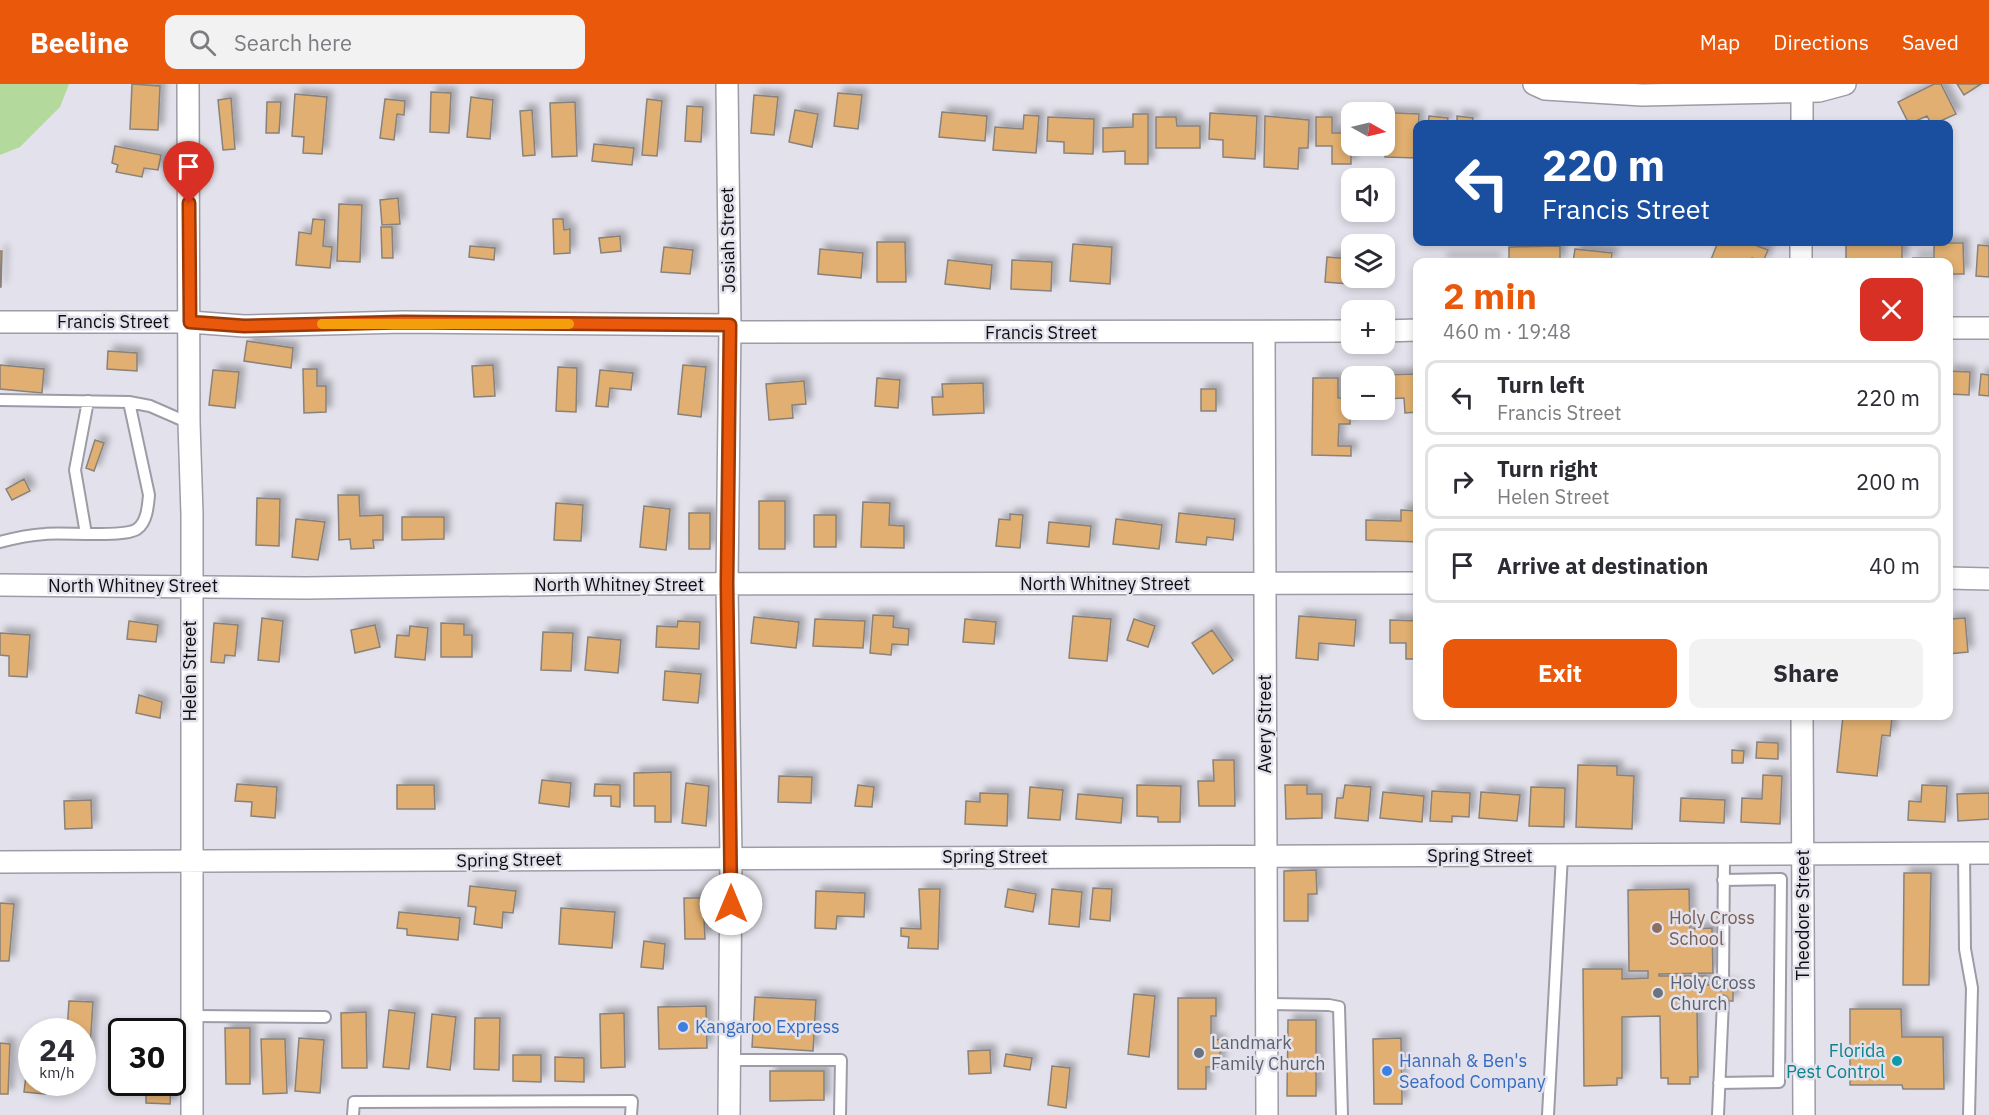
<!DOCTYPE html>
<meta charset="utf-8">
<style>
body{margin:0;font-family:"IBM Plex Sans",sans-serif;background:#f2f2f3;color:#2b2b33;height:100vh;display:flex;flex-direction:column;font-size:22px;white-space:nowrap}
*{box-sizing:border-box;margin:0}
p{font-size:20px;color:#7c7c81}
.icon{flex:none;width:33px;height:33px;fill:none;stroke:currentColor;stroke-width:2;stroke-linecap:round;stroke-linejoin:round}
.map{position:relative;flex:1;overflow:hidden}
.side{position:absolute;left:1413px;top:174px;width:540px;height:462px;display:flex;flex-direction:column;background:#fff;border-radius:12px;box-shadow:0 3px 9px #0003}
.side>*{flex:none}
.hud{position:absolute;left:1413px;top:36px;width:540px;height:126px;border-radius:12px;box-shadow:0 3px 9px #0003;background:#1a4fa0;color:#fff;overflow:hidden}
.needle{width:39px;rotate:98deg}
.fabs{position:absolute;left:1341px;top:18px;display:grid;gap:12px}
.fabs a{display:grid;place-items:center;width:54px;height:54px;border-radius:12px;background:#fff;box-shadow:0 3px 9px #0003;font-size:30px}
.speed{position:absolute;left:18px;top:934px;display:flex;gap:12px;font-size:30px;font-weight:700;text-align:center}
.speed>*{display:grid;place-content:center;width:78px;height:78px;border-radius:50%;background:#fff;box-shadow:0 3px 9px #0003;line-height:1}
.speed small{font-size:15px;font-weight:400}
.speed .limit{border:3px solid #111;border-radius:9px;background:#fff;color:#111}
.pin{position:absolute;display:grid;place-items:center;width:51px;height:51px;color:#fff;margin:-62px -26px;border-radius:50% 50% 50% 0;rotate:-45deg;box-shadow:0 0 6px #0007}
.pin .icon{rotate:45deg}
.me{position:absolute;width:66px;margin:-33px;rotate:0deg;stroke-linejoin:round;filter:drop-shadow(0 0 4px #0008)}
.turn{display:flex;align-items:center;gap:21px;height:126px;padding:0 30px;font-size:27px}
.turn .icon{width:78px;height:78px;stroke-width:2.5}
.turn b{display:block;font-size:42px;line-height:51px}
.round{display:grid;place-items:center;flex:none;width:63px;height:63px;border-radius:12px;background:#f2f2f3}
.head{display:flex;align-items:center;justify-content:space-between;height:102px;padding:0 30px}
h1{font-size:36px;font-weight:700;line-height:45px;color:#ea580c}
.button{display:flex;gap:12px;margin-top:auto;padding:12px 30px}
.button a{flex:1;height:69px;border-radius:12px;background:#ea580c;color:#fff;font-size:24px;font-weight:700;line-height:69px;text-align:center}
.button a+a{background:#f2f2f3;color:#2b2b33}
ul{padding:0;list-style:none}
li{display:flex;align-items:center;gap:18px;height:75px;margin:0 12px 9px;padding:0 18px;border:3px solid #e1e1e2;border-radius:12px}
li div{flex:1}
li b{display:block;font-size:22px}
li em{font-style:normal}
header{display:flex;align-items:center;gap:36px;box-sizing:border-box;height:84px;padding:0 30px;background:#ea580c;color:#fff}
header strong{font-size:28px}
nav{display:flex;gap:33px;margin-inline-start:auto;font-size:21px}
.search{width:420px;height:54px;background:#f2f2f3;display:flex;align-items:center;gap:15px;box-sizing:border-box;padding:0 21px;border-radius:12px;color:#7c7c81;font-size:22px}
.map>svg:first-child{display:block}
.green{fill:#b4d99d}
.building{fill:#e1af71;stroke:#89827a;stroke-width:1.5;filter:url(#shadow)}
.lines{fill:none;stroke-linecap:round;stroke-linejoin:round}
.lane-casing{stroke:#9d9ba5;stroke-width:14}
.street-casing{stroke:#9d9ba5;stroke-width:24}
.lane{stroke:#fff;stroke-width:10}
.street{stroke:#fff;stroke-width:21}
.route-casing{stroke:#983908;stroke-width:15}
.route{stroke:#ea580c;stroke-width:10}
.slow{stroke:#f59e0b;stroke-width:10}
.education-dot{fill:#8d6e63;stroke:#e3e2ec;stroke-width:2}
.worship-dot{fill:#6b7280;stroke:#e3e2ec;stroke-width:2}
.shop-dot{fill:#3f7fe0;stroke:#e3e2ec;stroke-width:2}
.culture-dot{fill:#0f9aa8;stroke:#e3e2ec;stroke-width:2}
.labels{text-anchor:middle;stroke-width:5;stroke-linejoin:round;paint-order:stroke}
.street-label{font-size:18px;fill:#0e0e11;stroke:#e3e2ec}
.education-label{font-size:18px;fill:#785e54;stroke:#e3e2ec;text-anchor:start}
.worship-label{font-size:18px;fill:#5b616d;stroke:#e3e2ec;text-anchor:start}
.shop-label{font-size:18px;fill:#366cbe;stroke:#e3e2ec;text-anchor:start}
.culture-label{font-size:18px;fill:#0d838f;stroke:#e3e2ec;text-anchor:end}
</style>
<header>
<strong>Beeline</strong>
<div class="search"><svg class="icon" aria-label="search" viewBox="0 0 24 24"><circle cx="10" cy="10" r="6"/><path d="M15 15l6 6"/></svg>Search here</div>
<nav><a>Map</a><a>Directions</a><a>Saved</a></nav>
</header>
<div class="map">
<svg width="1989" height="1031" viewBox="0 0 1989 1031">
<defs>
<filter id="shadow"><feDropShadow dx="5.5" dy="-5.5" stdDeviation="3" flood-color="#0004"/></filter>
</defs>
<rect width="100%" height="100%" fill="#e3e2ec"/>
<path class="green" d="M0 0H69L60 23 20 63 0 71Z"/>
<path class="building" d="M132 0 160 2 158 46 130 45Z
M1934 0H1941L1956 30 1934 40H1931L1927 32 1909 40 1898 18Z
M1957 0H1981L1964 11Z
M431 8 451 9 449 49 430 48Z
M838 9 862 11 858 45 834 42Z
M295 10 327 13 322 70 303 69 304 53 292 52Z
M754 11 778 13 774 51 751 49Z
M471 13 493 16 490 55 467 53Z
M231 14 235 65 223 66 218 16Z
M385 15 405 17 404 31 397 30 394 56 380 54Z
M647 15 662 17 657 72 642 71Z
M267 18H281L279 49H266Z
M575 18 577 72 552 73 550 19Z
M687 22 703 23 701 58 685 57Z
M532 26 535 71 523 72 520 27Z
M795 26 818 30 812 63 789 58Z
M942 28 987 32 985 57 939 53Z
M1373 28 1419 30 1417 74 1385 73V65H1372V62H1384V28Z
M1210 29 1257 32 1255 75 1223 73V56L1209 55Z
M1133 30H1148V80H1125V67L1103 68V44L1133 43Z
M1024 31 1039 32 1036 69 993 66 995 43 1023 45Z
M1265 32 1309 36 1308 64H1299L1298 85 1264 83Z
M1429 32 1448 34 1447 40H1428Z
M1457 32 1473 34 1472 40H1457Z
M1048 33 1094 35 1093 70 1064 69V58L1047 57Z
M1156 33H1176L1177 42H1200V64H1156Z
M1316 33H1332V49H1352V62H1362V67H1351V80H1332V62H1316Z
M594 60 634 64 632 81 592 77Z
M115 62 161 71 158 86 144 84 142 93 116 88 118 81 112 79Z
M398 114 400 140 382 141 380 116Z
M339 120 362 121 360 178 337 177Z
M313 135 325 136 323 162 332 163 330 184 296 181 299 148 311 150Z
M553 135H563L564 146 570 145V169L554 170Z
M381 143H392L393 174H382Z
M620 152 621 167 601 169 599 154Z
M877 158H905L906 198H877Z
M1718 158H1747L1768 166 1763 178 1752 174 1750 178H1710Z
M1846 158 1902 160V178H1846Z
M1934 159H1963L1964 190H1952V199H1948V178H1913V174H1934Z
M1073 160 1112 163 1110 200 1070 197Z
M1978 161 1989 162V193L1976 192Z
M470 162 495 164 494 176 469 173Z
M1560 162V178H1509V163Z
M664 163 693 166 690 190 661 188Z
M820 165 863 169 861 194 818 190Z
M1575 165 1612 169 1611 178H1573Z
M0 167H2L1 203H0Z
M1327 173 1352 175V194H1363L1362 201 1325 198Z
M1442 175H1495V178H1442Z
M948 176 992 181 990 205 945 200Z
M1012 176 1052 178 1051 207 1011 205Z
M247 257 293 264 291 284 244 277Z
M108 267 137 269V287L107 285Z
M0 281 44 285 42 309 0 305Z
M493 281 495 312 474 313 472 282Z
M683 281 706 283 701 333 678 330Z
M558 283 577 284 576 328 556 327Z
M303 285H317V302H326V328L304 329Z
M213 286 239 288 235 324 209 321Z
M600 286 633 289 631 306 610 304 608 323 596 322Z
M1948 287 1970 288 1969 311 1948 310Z
M1418 290V328L1405 329 1404 314 1384 315V292L1377 291Z
M1981 290 1989 291V312L1979 311Z
M877 294 900 296 898 324 875 322Z
M1313 294H1338V314H1350V340H1339L1338 362H1351V372L1312 371Z
M804 297 806 320 792 321 793 334 769 336 766 300Z
M983 299 984 329 933 331 932 313H943L942 300Z
M1201 305H1216V327H1201Z
M95 356 104 359 94 387 86 384Z
M24 395 30 407 12 416 6 405Z
M338 411H359L360 432 383 431V456H373L374 464 351 465 350 455 339 456Z
M257 414 280 415 279 462 256 461Z
M759 417H785V465H759Z
M863 418 890 419 889 441 904 442V464L861 463Z
M556 419 583 421 581 457 554 456Z
M644 422 670 425 666 466 640 463Z
M1401 426 1418 427V458L1366 456V436L1401 437Z
M689 429H710V465H689Z
M1179 429 1235 435 1233 456 1207 453 1206 461 1176 458Z
M1010 430 1023 431 1020 464 996 462 999 435 1010 436Z
M814 431H836V463H814Z
M402 433H444V455L402 456Z
M296 435 325 438 318 476 292 473Z
M1116 435 1162 441 1159 465 1113 460Z
M1049 438 1091 442 1089 463 1047 459Z
M873 531 894 532 893 543 909 545 908 561 892 560 891 571 870 569Z
M1073 532 1111 535 1107 577 1069 574Z
M1299 532 1356 536 1354 562 1319 559 1318 576 1296 574Z
M754 533 799 538 796 564 751 559Z
M262 534 283 537 279 578 258 576Z
M1965 534 1968 568 1948 570V535Z
M815 535 865 537 863 564 813 562Z
M965 535 996 538 994 560 963 558Z
M1134 535 1155 542 1148 563 1127 556Z
M1390 536 1418 537V575H1406V559H1390Z
M129 537 158 541 156 558 127 555Z
M678 537 700 538 699 565 656 563 657 542 677 543Z
M214 539 238 541 235 572 225 571 224 579 211 578Z
M441 539 464 540V551H472V573H441Z
M375 541 380 563 355 569 351 546Z
M410 542 428 544 425 576 395 573 397 551 409 552Z
M1212 546 1233 576 1213 590 1192 559Z
M543 548 573 549 571 587 541 586Z
M0 549 30 551 27 593 9 592V572L0 571Z
M588 553 621 556 618 589 585 586Z
M665 587 701 590 698 619 663 616Z
M139 611 162 618 160 634 136 629Z
M1843 632 1892 633 1890 652 1882 651 1877 692 1837 688Z
M1757 658 1778 659V675L1756 674Z
M1732 666 1744 667 1743 679H1732Z
M1213 676H1234L1235 722H1199L1198 697H1214Z
M1578 681 1617 682V691L1634 692 1632 745 1576 743Z
M671 688V738H655V722H634V689Z
M1763 691 1782 692 1780 740 1741 738 1742 714 1762 715Z
M779 692 812 693 811 719 778 718Z
M542 696 571 699 569 723 539 719Z
M686 699 709 702 706 742 682 739Z
M237 700 277 703 275 734 251 732 252 718 235 717Z
M595 700 620 701V723L611 722V712H594Z
M397 701H434L435 725H397Z
M858 701 874 703 872 723 855 722Z
M1137 701 1181 702 1180 738H1158V733L1137 732Z
M1285 701H1307V710H1322V734L1286 735Z
M1345 701 1371 703 1368 737 1335 734 1337 714H1343Z
M1922 701 1947 702 1945 738 1908 736 1909 717 1921 718Z
M1030 703 1063 706 1060 736 1028 734Z
M1531 703 1565 704 1564 743 1529 742Z
M1432 707 1470 709 1469 733 1452 732V738L1430 737Z
M1383 708 1424 712 1422 738 1380 734Z
M1481 708 1520 711 1517 737 1479 734Z
M980 709 1008 710 1007 742 965 740 966 717 980 718Z
M1989 709V735L1958 737 1957 710Z
M1078 710 1123 714 1121 739 1076 735Z
M1681 714 1725 716 1724 739 1680 737Z
M91 716 92 744 65 745 64 717Z
M1316 786 1317 810H1308V837H1284V787Z
M1904 789H1931L1929 901H1903Z
M470 802 516 807 513 829 503 828 502 844 474 840 476 823 468 822Z
M1093 804 1112 805 1110 837 1090 835Z
M919 805H940L938 865 908 864 909 853 901 852V844L921 845Z
M1008 805 1036 810 1033 828 1005 823Z
M1052 805 1082 808 1079 843 1049 840Z
M1689 805 1690 845 1712 844 1713 889 1659 890V892H1706V901H1733V917H1704V926H1697L1698 993H1690V1000H1668V994H1661L1660 932 1622 933V994H1617V1001L1584 1002 1583 885H1622V895L1648 894V887H1629L1628 806Z
M816 807 865 809 864 833 837 832 836 845 815 844Z
M684 814H714V835H704L705 855H685Z
M0 819 14 820 9 877H0Z
M561 824 615 828 612 864 559 860Z
M399 828 460 834 458 856 407 851V845L397 844Z
M644 857 665 860 663 885 641 883Z
M1134 910 1155 912 1149 973 1128 970Z
M755 913 816 916 813 967 752 963Z
M1178 914H1216V932H1211V955L1220 956V983H1206V1005H1178Z
M69 917 93 918 89 978H82V948H67Z
M706 922 707 964 659 965 658 923Z
M1850 925H1901L1902 953H1943L1944 1005H1903L1902 1001H1850Z
M389 926 415 929 409 985 383 983Z
M366 928 367 984H342L341 929Z
M624 929 625 983 601 984 600 930Z
M432 930 456 933 450 986 427 983Z
M475 934H500L499 986 474 985Z
M1288 936H1316V1012H1287Z
M225 944H250V1000H226Z
M299 954 324 956 320 1009 295 1007Z
M1401 954 1402 1020H1374L1373 955Z
M261 955H285L287 1009 263 1010Z
M0 959 10 960 8 1010H0Z
M990 966 991 989 969 990 968 967Z
M1006 970 1032 974 1030 986 1004 982Z
M513 971H541V998L513 997Z
M555 973 584 974V998L555 997Z
M1052 982 1070 984 1066 1024 1048 1021Z
M27 983H32V999H46L45 1010 24 1008Z
M770 987H824V1016L770 1017Z
M146 999H171L170 1020 146 1019Z"/>
<g class="lines">
<g class="lane-casing">
<path id="lane" d="M0 316 129 318 150 322 189 339
M86 450 75 386 88 317
M0 458C15 454 30 451 45 450 63 448 125 454 137 445 147 438 148 422 149 411L129 318
M1964 770 1965 865 1972 904 1969 1031
M1723 901 1724 771
M1267 920 1329 921 1339 923 1342 1031
M193 932 325 933
M730 976H841L840 1031
M1719 999 1779 998 1781 795 1723 796
M353 1031 354 1018 632 1017 631 1031
M1548 1031 1562 771
M1718 1031 1723 917"/>
</g>
<g class="street-casing">
<path id="street" d="M188 0 189 339 192 430V1031
M727 0 730 241 727 500 731 775 729 1031
M1534 0 1545 5 1642 11 1819 7 1845 0
M1802 0V40
M1801 158V178
M0 238H190L244 242 403 238 730 241
M1948 244H1989
M1384 247 1418 246
M730 248 1352 247
M1264 249 1267 1031
M1948 494 1989 495
M0 501 306 504 587 500 1418 499
M1802 632 1804 1031
M0 778 1989 769"/>
</g>
<use href="#lane" class="lane"/>
<use href="#street" class="street"/>
</g>
<g class="lines">
<g class="route-casing">
<path id="route" d="M189 119 190 238 244 242 403 238 730 241 727 500 731 820"/>
</g>
<use href="#route" class="route"/>
<path class="slow" d="M322 240H569"/>
</g>
<circle class="education-dot" cx="1657" cy="844" r="6"/>
<g class="worship-dot">
<circle cx="1658" cy="909" r="6"/>
<circle cx="1199" cy="969" r="6"/>
</g>
<g class="shop-dot">
<circle cx="683" cy="943" r="6"/>
<circle cx="1387" cy="987" r="6"/>
</g>
<circle class="culture-dot" cx="1897" cy="977" r="6"/>
<g class="labels">
<g class="street-label">
<text transform="translate(728 156) rotate(-91)" y="6">Josiah Street</text>
<text x="113" y="244">Francis Street</text>
<text x="1041" y="255">Francis Street</text>
<text x="1105" y="506">North Whitney Street</text>
<text x="619" y="507">North Whitney Street</text>
<text x="133" y="508">North Whitney Street</text>
<text transform="translate(190 587) rotate(-90)" y="6">Helen Street</text>
<text transform="translate(1265 640) rotate(-90)" y="6">Avery Street</text>
<text x="1480" y="778">Spring Street</text>
<text x="995" y="779">Spring Street</text>
<text transform="translate(509 776) rotate(-1)" y="6">Spring Street</text>
<text transform="translate(1803 831) rotate(-90)" y="6">Theodore Street</text>
</g>
<g class="education-label">
<text x="1669" y="840">Holy Cross<tspan x="1669" dy="21">School</tspan></text>
</g>
<g class="worship-label">
<text x="1670" y="905">Holy Cross<tspan x="1670" dy="21">Church</tspan></text>
<text x="1211" y="965">Landmark<tspan x="1211" dy="21">Family Church</tspan></text>
</g>
<g class="shop-label">
<text x="695" y="949">Kangaroo Express</text>
<text x="1399" y="983">Hannah &amp; Ben's<tspan x="1399" dy="21">Seafood Company</tspan></text>
</g>
<g class="culture-label">
<text x="1885" y="973">Florida<tspan x="1885" dy="21">Pest Control</tspan></text>
</g>
</g>
</svg>
<div class="fabs">
<a><svg class="needle" viewBox="-14 -14 28 28"><path d="M0-13l5 13h-10z" fill="#e53935"/><path d="M0 13l5-13h-10z" fill="#7c7c81"/></svg></a>
<a><svg class="icon" aria-label="sound" viewBox="0 0 24 24"><path d="M4 9h4l5-4v14l-5-4H4zM17 9q2 3 0 6"/></svg></a>
<a><svg class="icon" aria-label="layers" viewBox="0 0 24 24"><path d="M12 4l9 5-9 5-9-5zM3 14l9 5 9-5"/></svg></a>
<a>+</a>
<a>−</a>
</div>
<div class="speed"><div>24<small>km/h</small></div><div class="limit">30</div></div>
<div class="pin" style="left:189px;top:119px;background:#d93025"><svg class="icon" aria-label="arrive" viewBox="0 0 24 24"><path d="M6 21V4h12l-3 4 3 4H6"/></svg></div>
<svg class="me" style="left:731px;top:820px" viewBox="-20 -20 40 40"><circle r="19" fill="#fff"/><path d="M0-13L10 11 0 6-10 11z" fill="#ea580c"/></svg>
<div class="hud">
<div class="turn"><svg class="icon" aria-label="left" viewBox="0 0 24 24"><path d="M17 20v-9H6M10 6l-5 5 5 5"/></svg><div><b>220 m</b>Francis Street</div></div>
</div>
<section class="side">
<div class="head"><div><h1>2 min</h1><p>460 m · 19:48</p></div><a class="round" style="background:#d93025;color:#fff"><svg class="icon" aria-label="close" viewBox="0 0 24 24"><path d="M6 6l12 12M18 6L6 18"/></svg></a></div>
<ul>
<li><svg class="icon" aria-label="left" viewBox="0 0 24 24"><path d="M17 20v-9H6M10 6l-5 5 5 5"/></svg><div><b>Turn left</b><p>Francis Street</p></div><em>220 m</em></li>
<li><svg class="icon" aria-label="right" viewBox="0 0 24 24"><path d="M7 20v-9h11M14 6l5 5-5 5"/></svg><div><b>Turn right</b><p>Helen Street</p></div><em>200 m</em></li>
<li><svg class="icon" aria-label="arrive" viewBox="0 0 24 24"><path d="M6 21V4h12l-3 4 3 4H6"/></svg><div><b>Arrive at destination</b></div><em>40 m</em></li>
</ul>
<div class="button"><a>Exit</a><a>Share</a></div>
</section>
</div>
